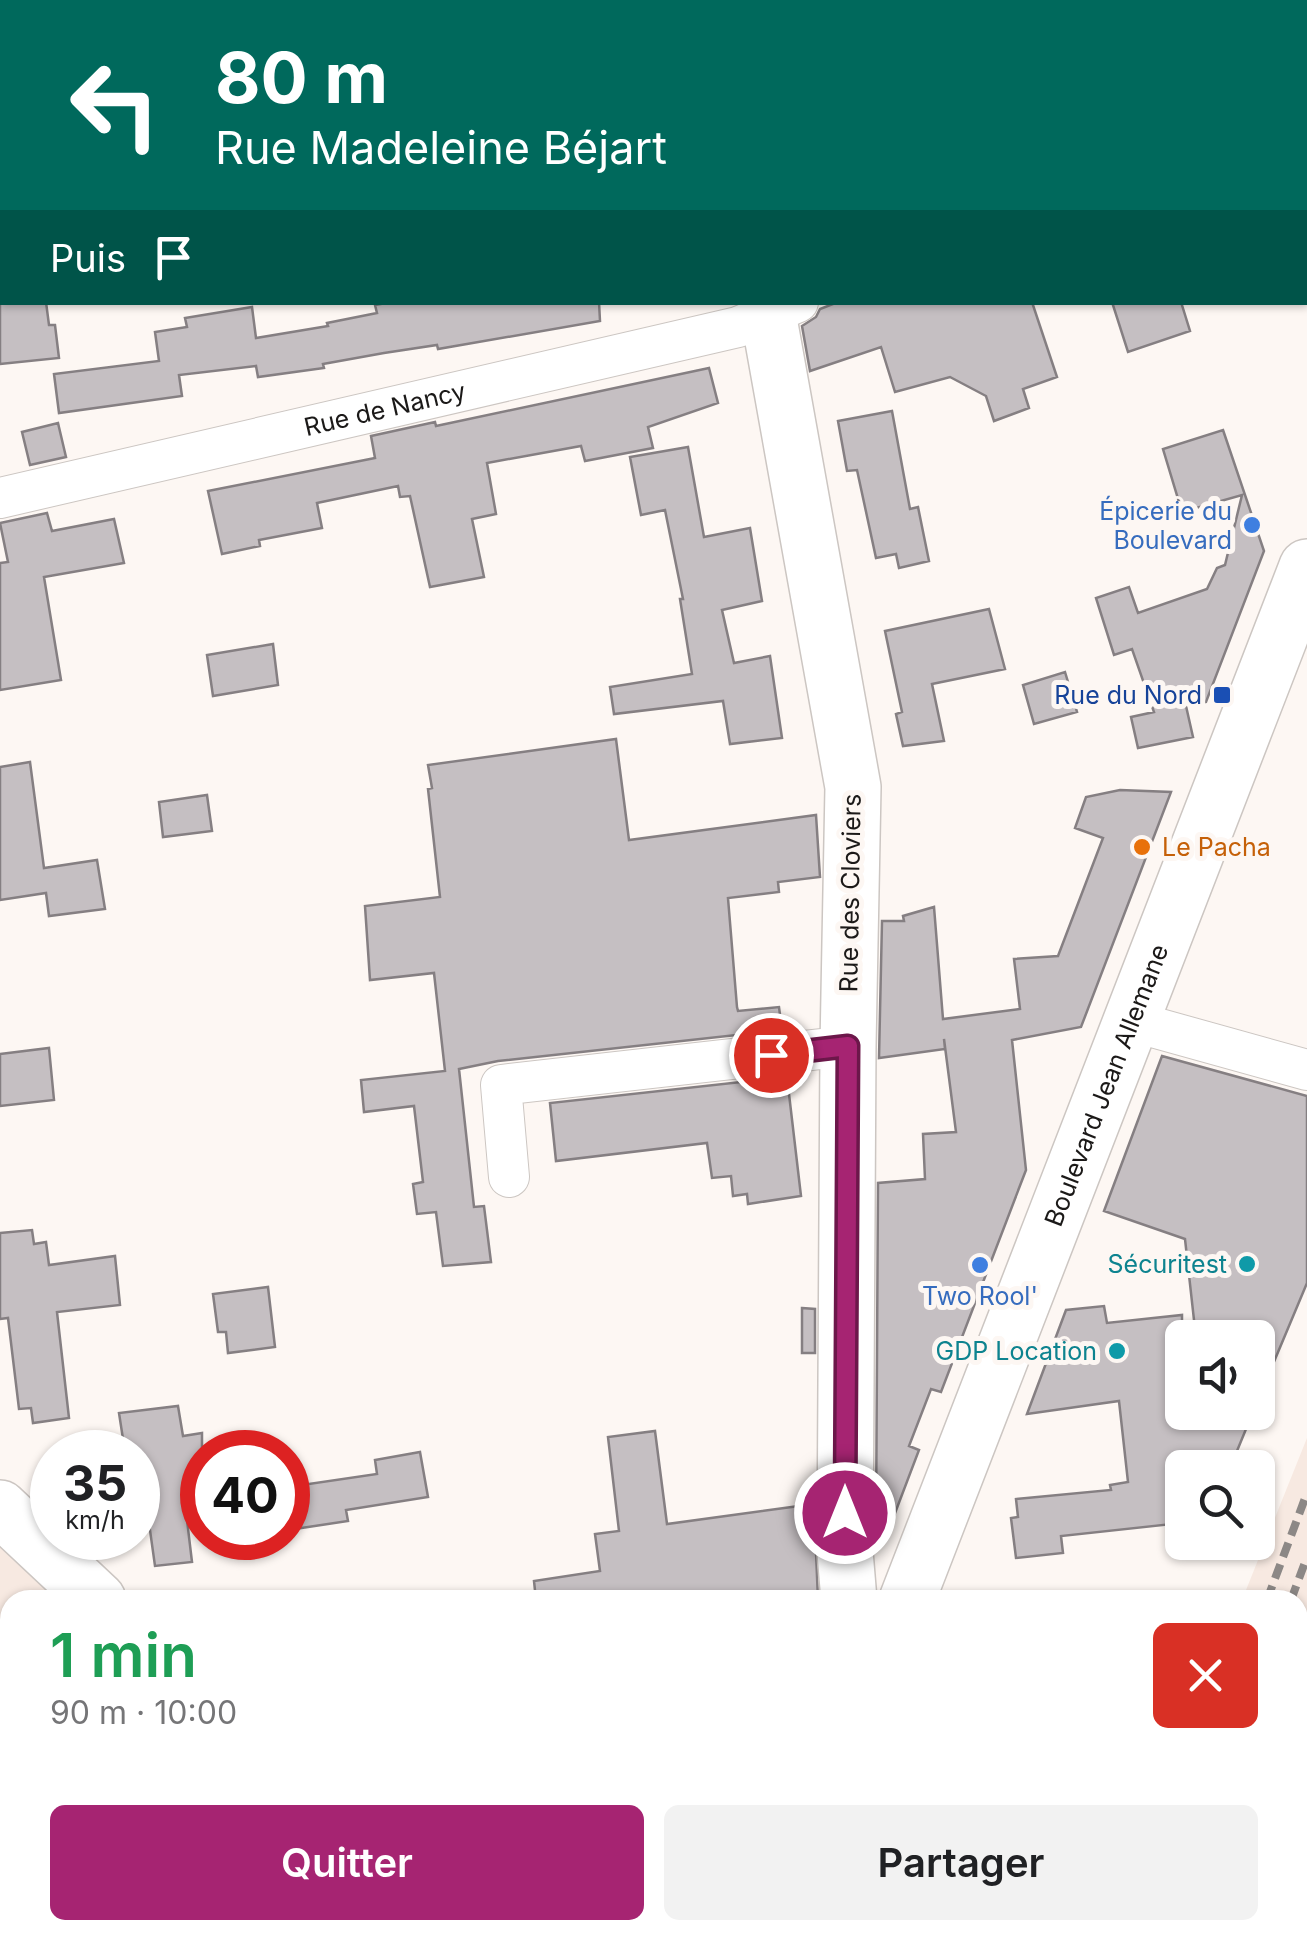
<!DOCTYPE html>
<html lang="fr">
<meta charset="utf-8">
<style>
body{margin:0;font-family:Inter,sans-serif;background:#f2f2f2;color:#202124;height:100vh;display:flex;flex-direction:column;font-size:38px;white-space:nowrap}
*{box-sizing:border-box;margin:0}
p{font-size:32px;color:#757577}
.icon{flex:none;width:55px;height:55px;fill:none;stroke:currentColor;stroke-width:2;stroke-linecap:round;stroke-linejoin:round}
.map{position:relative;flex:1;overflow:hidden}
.panel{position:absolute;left:0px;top:1590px;width:1308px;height:350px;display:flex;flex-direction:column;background:#fff;border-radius:30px 30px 0 0;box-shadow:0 2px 8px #0004}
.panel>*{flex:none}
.banner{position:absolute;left:0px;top:0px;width:1308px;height:305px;box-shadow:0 2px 8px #0004;background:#00695c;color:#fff;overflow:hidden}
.controls{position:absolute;left:1165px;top:1320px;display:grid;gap:20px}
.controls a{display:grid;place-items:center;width:110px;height:110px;border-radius:15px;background:#fff;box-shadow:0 2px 8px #0004;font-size:50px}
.speed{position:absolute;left:30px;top:1430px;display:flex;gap:20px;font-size:50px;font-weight:700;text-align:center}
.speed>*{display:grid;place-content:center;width:130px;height:130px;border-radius:50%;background:#fff;box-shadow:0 2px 8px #0004;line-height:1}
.speed small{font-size:25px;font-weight:400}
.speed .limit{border:15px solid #d22;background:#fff;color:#111}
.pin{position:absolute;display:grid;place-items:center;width:85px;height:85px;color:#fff;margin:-42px;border:5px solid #fff;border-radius:50%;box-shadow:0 2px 10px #0007}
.me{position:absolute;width:110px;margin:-55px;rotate:0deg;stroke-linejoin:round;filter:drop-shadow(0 0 8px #0008)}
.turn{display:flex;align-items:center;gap:35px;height:210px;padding:0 50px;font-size:45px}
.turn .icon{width:130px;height:130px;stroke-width:2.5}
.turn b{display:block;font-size:70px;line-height:85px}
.then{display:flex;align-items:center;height:95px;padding:0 50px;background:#0003;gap:20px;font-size:38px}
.round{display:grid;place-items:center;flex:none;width:105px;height:105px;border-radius:15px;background:#f2f2f2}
.summary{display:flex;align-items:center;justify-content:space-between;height:170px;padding:0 50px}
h1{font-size:60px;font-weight:600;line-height:75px;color:#1e9e55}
.cta{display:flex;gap:20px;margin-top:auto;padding:20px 50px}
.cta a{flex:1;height:115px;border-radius:15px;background:#a62472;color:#fff;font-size:40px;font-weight:600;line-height:115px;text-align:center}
.cta a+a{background:#f2f2f2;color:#202124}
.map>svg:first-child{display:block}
.built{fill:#f7e9e1}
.building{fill:#c5bfc2;stroke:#857f82;stroke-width:2.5}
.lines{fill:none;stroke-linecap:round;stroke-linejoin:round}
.street-casing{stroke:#ccc6c2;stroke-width:42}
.secondary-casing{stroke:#ccc6c2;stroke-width:58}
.street{stroke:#fff;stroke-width:40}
.secondary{stroke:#fff;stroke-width:55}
.rail{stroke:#8c8886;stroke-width:8;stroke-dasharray:15 8;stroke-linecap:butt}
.route-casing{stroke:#6c174a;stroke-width:25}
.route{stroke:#a62472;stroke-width:18}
.shop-dot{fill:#3f7fe0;stroke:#fdf7f3;stroke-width:4}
.transit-dot{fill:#1a4fb4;stroke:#fdf7f3;stroke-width:4}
.food-dot{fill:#e8710a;stroke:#fdf7f3;stroke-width:4}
.culture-dot{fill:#0f9aa8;stroke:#fdf7f3;stroke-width:4}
.labels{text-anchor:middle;stroke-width:10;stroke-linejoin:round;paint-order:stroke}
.street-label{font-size:25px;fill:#1b1918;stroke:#fdf7f3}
.shop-label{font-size:25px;fill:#366cbe;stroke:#fdf7f3;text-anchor:end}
.transit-label{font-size:25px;fill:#164399;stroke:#fdf7f3;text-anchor:end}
.food-label{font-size:25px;fill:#c56008;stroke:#fdf7f3;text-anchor:start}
.culture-label{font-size:25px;fill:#0d838f;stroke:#fdf7f3;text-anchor:end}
</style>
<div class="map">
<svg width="1307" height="1940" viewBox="0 0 1307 1940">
<rect width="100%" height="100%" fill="#fdf7f3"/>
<path class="built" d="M1307 1438V1767L1298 1794V1600H1242Z
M0 1538 67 1600H10V1930H81L70 1940H0Z
M136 1930H359L367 1940H144Z
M1114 1930H1250L1246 1940H1111Z"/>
<path class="building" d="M0 302H46L49 325H55L59 358 0 364Z
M392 302H599L600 321 438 349 437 345 384 353 323 364 324 368 258 377 256 366 179 375 182 396 59 413 54 374 159 361 155 332 187 327 185 318 252 307 256 338 328 326 327 323 377 313 375 305Z
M838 302H1032L1057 377 1023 389 1029 408 994 421 986 396 950 377 895 392 881 347 810 371 802 326 816 317 820 309Z
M1112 302H1181L1190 331 1128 352Z
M709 368 718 403 648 427 653 448 585 461 581 446 487 463 496 514 472 519 484 577 430 587 410 496 400 497 398 486 317 503 322 528 259 540 260 546 222 554 208 491 375 458 371 436 435 422 436 426Z
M892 411 910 509 918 507 929 561 899 568 896 554 876 558 857 470 847 471 838 421Z
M58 423 66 457 30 465 22 432Z
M1223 430 1264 551 1206 702 1186 706 1193 737 1138 748 1131 717 1154 712 1132 649 1114 655 1096 598 1129 587 1138 613 1207 589 1217 568 1225 565 1242 495 1182 512 1163 449Z
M688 447 704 537 750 528 762 601 722 610 734 663 770 656 782 738 730 744 723 701 614 714 610 687 692 674 680 599H683L665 510 641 515 630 457Z
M47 513 52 531 114 519 124 563 44 577 61 680 0 690V563L8 562 0 523Z
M989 609 1005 669 932 684 944 741 903 746 896 714 902 712 885 631Z
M273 644 278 685 213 696 207 655Z
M1065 672 1077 712 1034 724 1023 685Z
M616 739 629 840 816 815 820 877 778 882 779 892 728 898 737 1007 738 1011 779 1007 782 1030 498 1061 459 1069 474 1207 484 1206 491 1262 443 1266 436 1212 417 1214 413 1184 423 1182 414 1106 364 1112 361 1080 445 1071 434 973 370 980 365 906 440 897 428 789 432 788 428 765Z
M30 762 44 868 97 860 105 909 49 916 46 893 0 900V767Z
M1120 790 1171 792 1081 1027 1012 1040 1026 1170 941 1392 931 1389 909 1446 919 1450 889 1529 876 1528 878 1183 925 1179 923 1134 956 1132 944 1039 945 1049 879 1058 882 921H904L903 916 934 907 943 1019 1020 1009 1014 959 1058 956 1103 838 1075 828 1086 797Z
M207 795 212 831 163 837 159 802Z
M49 1048 54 1100 0 1106V1054Z
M1162 1056 1307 1096V1283L1258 1400V1338H1196L1185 1239 1104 1211Z
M787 1077 801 1196 748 1204 747 1194 733 1196 731 1176 712 1178 707 1143 556 1161 550 1103Z
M32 1230 34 1244 46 1242 49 1265 115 1256 120 1305 57 1312 69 1418 33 1423 31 1408 19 1409 8 1318 0 1319V1233Z
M268 1287 275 1347 228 1353 226 1332H218L213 1294Z
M1104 1306 1107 1323 1182 1315V1412H1253L1230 1468H1182V1523L1061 1536 1063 1553 1016 1558 1011 1518 1018 1517 1016 1499 1111 1490 1110 1485 1128 1482 1119 1401 1027 1414 1066 1310Z
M802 1308 815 1309V1353H802Z
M178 1406 183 1436 202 1433V1492L184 1495 192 1562 155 1566 149 1523 138 1525V1452H125L119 1413Z
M655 1431 667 1524 814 1504 818 1600H536L534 1581 600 1571 595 1534 619 1531 608 1437Z
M420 1452 428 1497 346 1510 348 1521 288 1530V1487L377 1474 375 1460Z"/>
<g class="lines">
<g class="street-casing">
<g id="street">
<path d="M414 2 427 0"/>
<path d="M0 47 2 46"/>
<path d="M1305 104 1307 103"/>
<path id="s1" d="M0 498 738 327 798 302"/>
<path d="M1131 1021 1307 1070"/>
<path d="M509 1177 501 1085 848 1046"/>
</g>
</g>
<g class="secondary-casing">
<g id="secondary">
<path d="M702 0V2"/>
<path d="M766 302 853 787 848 1046 845 1552 849 1600"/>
<path d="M0 1508 98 1600"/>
<path id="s2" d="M907 1600 1307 567"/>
<path d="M388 1930 401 1940"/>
<path d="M781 1940 784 1930"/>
</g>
</g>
<use href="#street" class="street"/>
<use href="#secondary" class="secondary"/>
<path class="rail" d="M1267 1600 1307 1493
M1291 1600 1307 1557
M0 1650 10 1659
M0 1682 10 1692
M229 1930 237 1940
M260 1930 268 1940
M1154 1940 1157 1930
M1177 1940 1180 1930"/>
</g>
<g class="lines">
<g class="route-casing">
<path id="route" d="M771 1055 848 1046 845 1513"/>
</g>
<use href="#route" class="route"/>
</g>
<g class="shop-dot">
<circle cx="1252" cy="525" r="10"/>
<circle cx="980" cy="1265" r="10"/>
</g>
<rect class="transit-dot" x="1212" y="685" width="20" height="20" rx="5"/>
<circle class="food-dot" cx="1142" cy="847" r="10"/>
<g class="culture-dot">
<circle cx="1247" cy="1264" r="10"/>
<circle cx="1117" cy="1351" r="10"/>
</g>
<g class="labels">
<g class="street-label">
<text dy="9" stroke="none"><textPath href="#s1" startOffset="395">Rue de Nancy</textPath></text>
<text transform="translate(850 893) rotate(-89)" y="9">Rue des Cloviers</text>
<text dy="9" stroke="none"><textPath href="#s2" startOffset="552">Boulevard Jean Allemane</textPath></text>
</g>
<g class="shop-label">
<text x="1232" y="520">Épicerie du<tspan x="1232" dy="29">Boulevard</tspan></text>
<text x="980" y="1305" text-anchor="middle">Two Rool'</text>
</g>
<g class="transit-label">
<text x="1202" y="704">Rue du Nord</text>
</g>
<g class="food-label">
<text x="1162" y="856">Le Pacha</text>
</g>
<g class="culture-label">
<text x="1227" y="1273">Sécuritest</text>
<text x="1097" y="1360">GDP Location</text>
</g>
</g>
</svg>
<div class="controls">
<a><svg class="icon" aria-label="sound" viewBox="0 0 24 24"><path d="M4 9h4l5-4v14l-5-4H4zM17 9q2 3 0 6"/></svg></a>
<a><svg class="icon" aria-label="search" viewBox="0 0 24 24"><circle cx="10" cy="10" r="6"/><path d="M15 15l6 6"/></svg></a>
</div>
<div class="speed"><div>35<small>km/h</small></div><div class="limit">40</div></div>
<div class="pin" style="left:771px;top:1055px;background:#d93025"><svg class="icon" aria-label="arrive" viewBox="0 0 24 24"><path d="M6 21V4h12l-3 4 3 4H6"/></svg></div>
<svg class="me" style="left:845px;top:1513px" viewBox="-20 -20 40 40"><circle r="17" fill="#a62472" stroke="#fff" stroke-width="3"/><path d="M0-11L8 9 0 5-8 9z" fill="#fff"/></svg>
<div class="banner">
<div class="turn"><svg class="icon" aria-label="left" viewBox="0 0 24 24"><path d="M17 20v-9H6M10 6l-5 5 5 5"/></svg><div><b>80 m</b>Rue Madeleine Béjart</div></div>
<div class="then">Puis<svg class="icon" aria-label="arrive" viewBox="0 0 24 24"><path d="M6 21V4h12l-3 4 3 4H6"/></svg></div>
</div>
<section class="panel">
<div class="summary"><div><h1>1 min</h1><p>90 m · 10:00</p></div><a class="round" style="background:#d93025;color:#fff"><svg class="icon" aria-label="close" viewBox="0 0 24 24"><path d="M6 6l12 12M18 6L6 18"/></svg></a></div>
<div class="cta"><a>Quitter</a><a>Partager</a></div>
</section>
</div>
